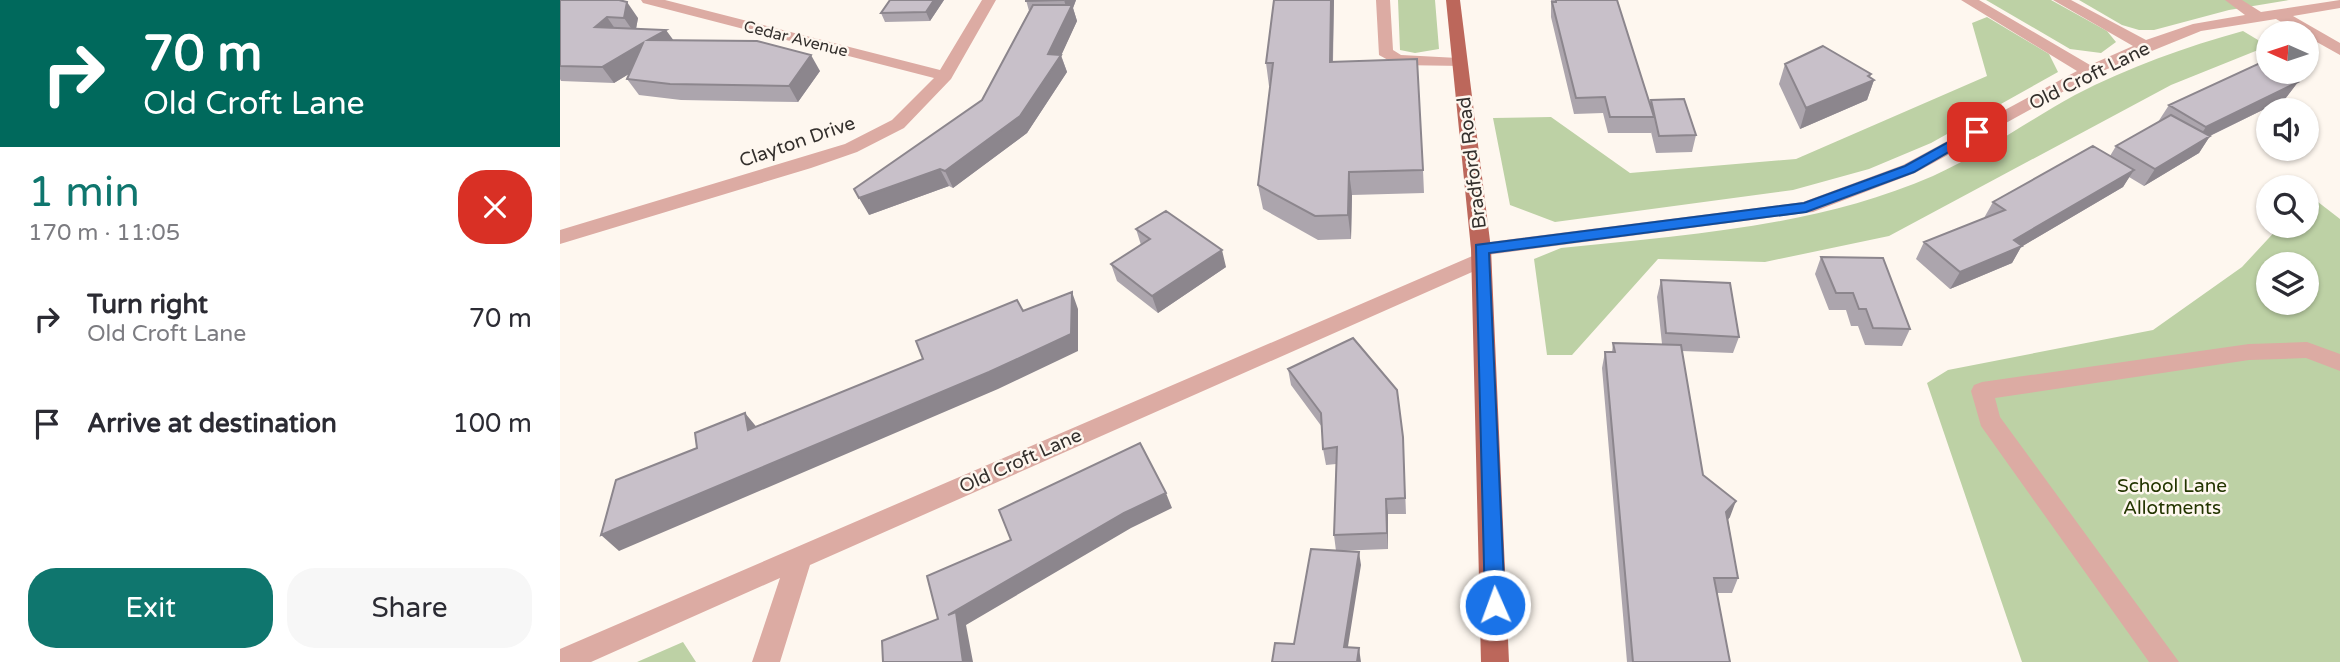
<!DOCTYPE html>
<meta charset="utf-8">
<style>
body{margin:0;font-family:"Varela Round",sans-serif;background:#f7f7f7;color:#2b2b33;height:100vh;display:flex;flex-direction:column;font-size:26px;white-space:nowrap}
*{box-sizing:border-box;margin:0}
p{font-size:23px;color:#7c7c81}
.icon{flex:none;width:38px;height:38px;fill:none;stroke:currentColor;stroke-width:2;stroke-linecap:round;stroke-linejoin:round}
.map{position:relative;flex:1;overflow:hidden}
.details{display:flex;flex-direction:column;background:#fff;width:560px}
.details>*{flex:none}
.banner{background:#00695c;color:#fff;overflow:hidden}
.needle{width:46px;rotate:273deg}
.buttons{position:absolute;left:1696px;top:21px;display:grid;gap:14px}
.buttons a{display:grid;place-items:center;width:63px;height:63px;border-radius:50%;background:#fff;box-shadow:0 2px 5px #0004;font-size:35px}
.pin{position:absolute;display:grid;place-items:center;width:60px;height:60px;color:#fff;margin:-30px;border-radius:14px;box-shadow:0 4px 10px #0006}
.me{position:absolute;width:77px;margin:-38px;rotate:358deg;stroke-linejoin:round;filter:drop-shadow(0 0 5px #0008)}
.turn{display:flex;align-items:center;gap:24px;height:147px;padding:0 28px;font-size:32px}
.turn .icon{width:91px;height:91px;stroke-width:2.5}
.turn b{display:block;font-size:49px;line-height:60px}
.round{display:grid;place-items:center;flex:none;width:74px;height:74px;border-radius:28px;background:#f7f7f7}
.overview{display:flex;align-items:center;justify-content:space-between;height:119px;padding:0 28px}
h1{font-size:42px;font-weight:600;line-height:52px;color:#0f766e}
.action{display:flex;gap:14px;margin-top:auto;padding:14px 28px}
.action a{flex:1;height:80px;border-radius:28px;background:#0f766e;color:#fff;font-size:28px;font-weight:600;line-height:80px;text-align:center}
.action a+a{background:#f7f7f7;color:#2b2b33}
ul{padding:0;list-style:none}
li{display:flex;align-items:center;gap:21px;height:105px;padding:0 28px}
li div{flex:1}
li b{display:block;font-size:26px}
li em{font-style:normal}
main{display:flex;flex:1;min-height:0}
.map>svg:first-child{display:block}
.green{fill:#bdd1a5;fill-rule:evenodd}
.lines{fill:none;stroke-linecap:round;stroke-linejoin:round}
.minor{fill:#dcaba3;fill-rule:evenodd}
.major{fill:#bc675b;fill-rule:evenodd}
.wall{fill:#aca5ad}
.shaded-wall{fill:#8c868d}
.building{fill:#c8c0c9;stroke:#8c868d;stroke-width:2}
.route{fill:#1a73e8;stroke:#114b97;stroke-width:2}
.labels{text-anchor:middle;stroke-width:5;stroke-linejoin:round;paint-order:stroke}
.far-street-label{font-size:16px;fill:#34302d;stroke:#fef7ef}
.street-label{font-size:19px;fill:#34302d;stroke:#fef7ef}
.park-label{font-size:19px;fill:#233500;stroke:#fef7ef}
</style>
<main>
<section class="details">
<div class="banner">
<div class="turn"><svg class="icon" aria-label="right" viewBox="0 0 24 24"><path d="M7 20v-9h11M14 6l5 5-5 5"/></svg><div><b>70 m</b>Old Croft Lane</div></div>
</div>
<div class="overview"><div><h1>1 min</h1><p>170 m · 11:05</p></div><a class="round" style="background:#d93025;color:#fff"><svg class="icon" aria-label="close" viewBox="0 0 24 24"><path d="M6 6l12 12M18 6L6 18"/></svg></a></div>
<ul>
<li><svg class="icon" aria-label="right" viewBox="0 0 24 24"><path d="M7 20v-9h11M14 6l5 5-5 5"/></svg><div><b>Turn right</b><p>Old Croft Lane</p></div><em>70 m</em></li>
<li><svg class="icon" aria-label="arrive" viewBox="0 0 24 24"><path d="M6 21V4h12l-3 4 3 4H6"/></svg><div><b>Arrive at destination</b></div><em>100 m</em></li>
</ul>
<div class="action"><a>Exit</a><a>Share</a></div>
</section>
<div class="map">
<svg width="1780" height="662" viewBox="0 0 1780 662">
<rect width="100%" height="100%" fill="#fef7ef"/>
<path class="green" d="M838 0H875L879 49 855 53 840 50Z
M1426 0H1491L1547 31 1556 42 1541 53 1510 49Z
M1519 0H1729L1669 10 1594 30H1579L1562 25Z
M1427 17 1489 54 1498 72 1371 143 1309 169 1233 190 995 222 950 205 933 118 991 117 1070 173 1236 159 1427 76 1412 23Z
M1683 31 1708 46 1611 85 1329 236 1205 262 1098 259 1012 355H987L974 259 1001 248C1126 235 1256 227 1373 176 1422 154 1468 121 1515 95 1569 67 1625 47 1683 31Z
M1749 195 1780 219V662H1462L1367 383 1388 370 1593 330 1682 267 1720 226H1746ZM1708 264H1746V303H1708Z
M123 642 136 662H77Z"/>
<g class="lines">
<path class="minor" d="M81 0H105L380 70 422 0H436L391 79 344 128 297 152 251 168 0 244V230L285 144 332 120 374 78 83 3Z
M816 0H830L833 50 841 55 898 58 904 60V66L837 65 819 55Z
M1401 0H1419L1530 65 1573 46 1493 0H1511L1586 40 1633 24 1685 15 1665 0H1682L1701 12 1780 0V8L1733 16 1780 43V55L1716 19 1641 31 1535 74 1355 173 1253 212 927 255 931 260 928 265 250 565 220 662H192L220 578 31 662H0V649L917 254 911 249 914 244 1243 202 1343 165 1517 71Z
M1747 342 1780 354V371L1746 358 1689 360 1435 398 1440 417 1619 662H1589L1421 426 1411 391 1414 385 1422 382 1689 344Z"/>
<path class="major" d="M886 0H900L931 249 949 662H921L911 249Z"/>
</g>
<path class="wall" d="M0 0 78 18 76 29 113 40 260 71 238 102 121 100 79 95 67 79 70 73 54 83 1 81 0 79Z
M330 0H384L370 21 325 22 321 13Z
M466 0H516L513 8 517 21 501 55 507 72 467 133 393 188 389 186 309 215 422 100 469 11Z
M714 0H774L773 62 863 170 864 193 792 195 791 239 758 240 703 209 698 185 710 86H709L706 63Z
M991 0H1057L1090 105 1091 100 1136 135 1132 152 1096 153 1091 132V133H1048L1043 113 1014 114 991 17Z
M1225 64 1310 77 1314 80 1307 100 1240 129 1219 84Z
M1738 82 1725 99 1650 136 1639 153 1584 186 1569 177 1563 187 1461 247 1452 263 1390 289 1356 259 1364 242 1424 218 1433 202 1550 156 1556 146 1598 122 1609 105Z
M576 229 666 267 598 313 557 281 551 264 581 245Z
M1261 257 1350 329 1342 346 1305 345 1298 326H1291L1286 310H1269L1255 274Z
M1101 280 1179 337 1173 353 1122 351 1143 475 1170 517 1168 520 1178 578 1172 593H1157L1170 662H1067L1042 368 1045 352H1052L1053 343 1102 344 1097 297Z
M728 369 843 437 846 514H828V549L776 551 774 535 776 464 766 465 763 449 762 427 731 385Z"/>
<path class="shaded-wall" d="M374 0H384L370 21 366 12Z
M504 0H516L513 8 517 21 501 56 507 72 467 133 393 188 385 171 488 54 508 13Z
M771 0H774L772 85 770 62Z
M67 2 78 18 75 34 64 18Z
M47 17 58 33 35 27Z
M106 30 117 45 88 40Z
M83 43 94 59 54 83 42 67Z
M251 55 260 71 238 102 229 86Z
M1311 74 1308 82 1314 80 1307 100 1240 129 1246 108Z
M1738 82 1725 99 1635 143 1646 127Z
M1650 136 1639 153 1584 186 1595 169Z
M380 169 389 186 309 215 299 198Z
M1574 170 1563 187 1461 247 1452 263 1390 289 1400 272Z
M789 172 792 195 791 239 788 215Z
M662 250 666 267 598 313 592 296Z
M512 292 518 309V351L438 389 59 551 41 535Z
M185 413 199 430H188Z
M606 493 612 508 571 528 406 625 413 662H403L388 615 564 513Z
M826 499 828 514V549L827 533Z
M1176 501 1170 517 1160 528 1166 512Z
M799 552 801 565 786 659 784 647Z
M799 648 801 662H797Z"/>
<path class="building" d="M0 0H59L67 2 64 18 47 17 35 27 106 30 88 40 197 41 251 55 229 86 110 84 67 79 83 43 42 67 0 66Z
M330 0H374L366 12 321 13Z
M466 0H504L466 1Z
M714 0H771L770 62 857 59 863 170 789 172 788 215 755 216 698 185 713 63H706Z
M996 0H1057L1094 117H1050L1045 97 1016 98 992 2H996Z
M473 5H512L488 54 501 55 460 116 385 171 380 169 299 198 294 189 422 100Z
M1263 46 1311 74 1308 76 1314 80 1246 108 1225 64Z
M1700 63 1708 67V72H1718L1738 82 1646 127 1609 105Z
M1124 99 1136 135 1099 136 1091 100Z
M1611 115 1650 136 1595 169 1556 146Z
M1533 146 1574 170 1454 240 1462 246 1400 272 1364 242 1445 210 1433 202Z
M606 211 662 250 592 296 551 264 590 239 576 229Z
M1261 257 1323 258 1350 329 1313 328 1306 309H1299L1293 293H1276Z
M1101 280 1170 283 1179 337 1106 333Z
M512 292 511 334 429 372 41 535 56 480 137 448 135 433 185 413 188 430 363 359 356 341 457 300 463 311Z
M793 338 837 390 843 437 845 498 826 499 827 533 774 535 777 447 763 449 761 413 728 369Z
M1053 343 1121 345 1143 475 1176 501 1166 512 1178 578H1154L1170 662H1073L1045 352H1055Z
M580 443 606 493 564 513 388 615 396 612 403 662H323L322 641 378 619 367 576 451 540 439 510Z
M751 549 799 552 784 647 799 648 797 662H712L715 643 734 644Z"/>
<path class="route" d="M1412 129 1423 132 1354 172 1246 212 929 253 945 605 942 612 935 614 928 612 925 605 916 245 1244 203 1345 166Z"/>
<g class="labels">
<g class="far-street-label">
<text transform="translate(236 38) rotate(14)" y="6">Cedar Avenue</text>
</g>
<g class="street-label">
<text transform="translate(1529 75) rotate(-26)" y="7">Old Croft Lane</text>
<text transform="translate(237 141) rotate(-19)" y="7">Clayton Drive</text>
<text transform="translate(911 163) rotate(-97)" y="7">Bradford Road</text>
<text transform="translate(460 460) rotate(-24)" y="7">Old Croft Lane</text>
</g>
<g class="park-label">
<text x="1612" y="492">School Lane<tspan x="1612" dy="22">Allotments</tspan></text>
</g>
</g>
</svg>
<div class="buttons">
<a><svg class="needle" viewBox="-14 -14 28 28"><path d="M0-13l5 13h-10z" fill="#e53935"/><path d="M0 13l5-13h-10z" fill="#7c7c81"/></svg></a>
<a><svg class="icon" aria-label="sound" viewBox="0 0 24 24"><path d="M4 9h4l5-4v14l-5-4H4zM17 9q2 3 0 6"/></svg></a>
<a><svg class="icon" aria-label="search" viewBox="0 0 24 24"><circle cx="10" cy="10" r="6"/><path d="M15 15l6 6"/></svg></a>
<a><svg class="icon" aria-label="layers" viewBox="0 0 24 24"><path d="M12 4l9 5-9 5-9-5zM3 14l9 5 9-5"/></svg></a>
</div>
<div class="pin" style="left:1417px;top:132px;background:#d93025"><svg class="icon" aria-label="arrive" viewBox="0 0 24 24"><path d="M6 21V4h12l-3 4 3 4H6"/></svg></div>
<svg class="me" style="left:935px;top:605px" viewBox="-20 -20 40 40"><circle r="17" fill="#1a73e8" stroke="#fff" stroke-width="3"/><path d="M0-11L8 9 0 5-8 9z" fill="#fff"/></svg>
</div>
</main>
